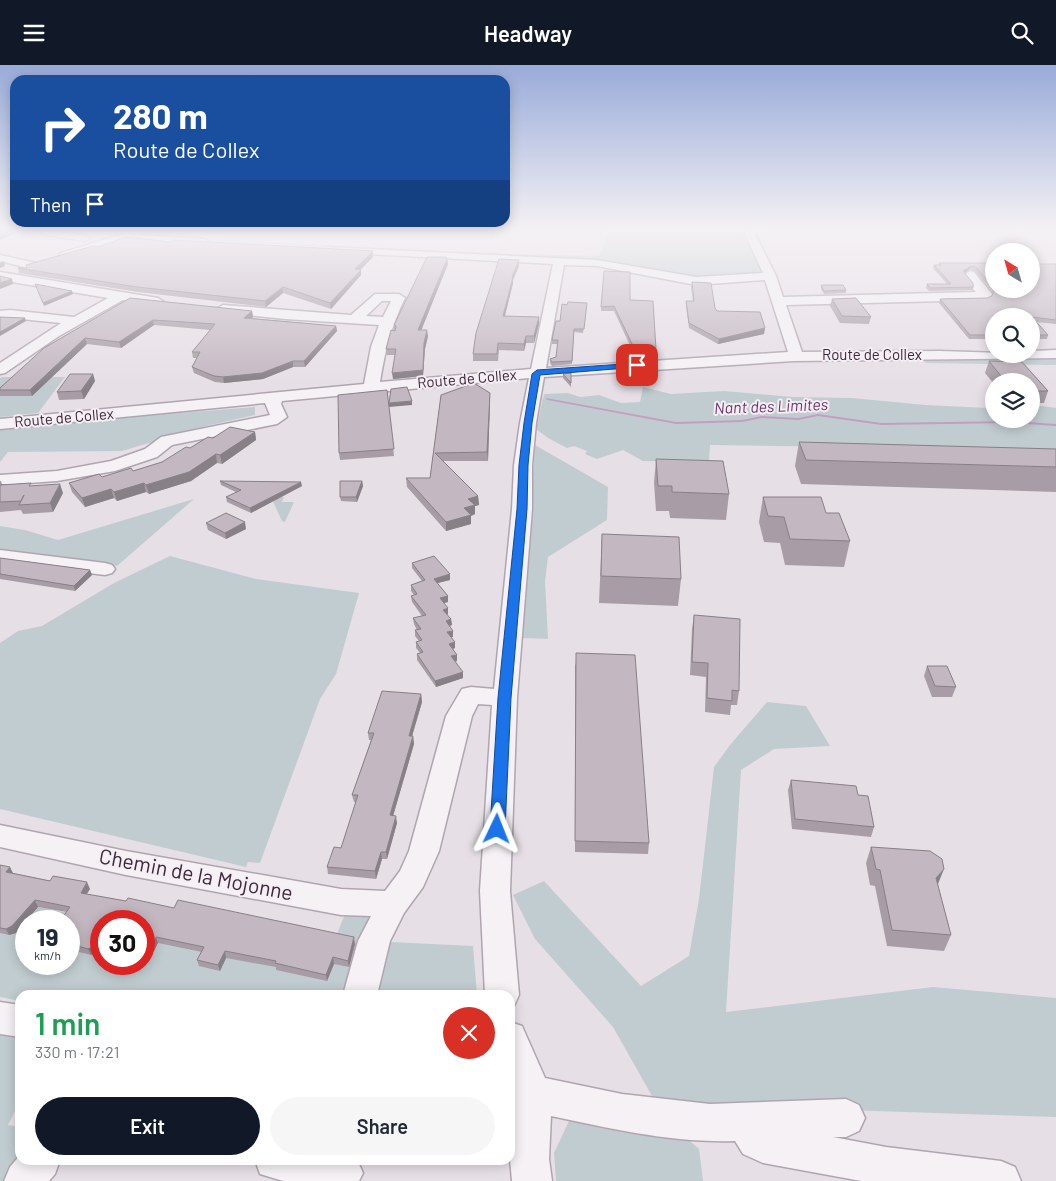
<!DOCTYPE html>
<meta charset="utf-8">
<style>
body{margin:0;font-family:Barlow,sans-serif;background:#f6f6f7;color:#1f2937;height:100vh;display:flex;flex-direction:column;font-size:19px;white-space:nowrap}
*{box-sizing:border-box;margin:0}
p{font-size:16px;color:#747a83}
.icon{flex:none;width:28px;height:28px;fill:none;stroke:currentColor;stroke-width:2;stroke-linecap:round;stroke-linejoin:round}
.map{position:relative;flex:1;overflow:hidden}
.panel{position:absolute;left:15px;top:925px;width:500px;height:175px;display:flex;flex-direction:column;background:#fff;border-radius:15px;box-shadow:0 2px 12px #0003}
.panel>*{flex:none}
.hud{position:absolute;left:10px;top:10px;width:500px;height:152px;border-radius:15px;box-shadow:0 2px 12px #0003;background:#1a4fa0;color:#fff;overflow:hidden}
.needle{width:32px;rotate:323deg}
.tools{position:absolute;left:985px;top:178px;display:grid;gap:10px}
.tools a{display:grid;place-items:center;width:55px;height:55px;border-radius:50%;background:#fff;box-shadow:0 2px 12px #0003;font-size:25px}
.speed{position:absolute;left:15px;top:845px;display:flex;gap:10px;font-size:25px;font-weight:700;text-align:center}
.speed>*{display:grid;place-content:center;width:65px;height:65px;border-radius:50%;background:#fff;box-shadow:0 2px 12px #0003;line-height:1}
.speed small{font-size:12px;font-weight:400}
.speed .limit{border:8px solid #d22;background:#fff;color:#111}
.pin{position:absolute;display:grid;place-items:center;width:42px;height:42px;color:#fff;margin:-21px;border-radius:10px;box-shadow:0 2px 8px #0006}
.me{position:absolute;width:55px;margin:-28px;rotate:2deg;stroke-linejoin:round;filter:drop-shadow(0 0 4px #0008)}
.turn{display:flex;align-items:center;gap:18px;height:105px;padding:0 20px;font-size:22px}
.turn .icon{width:65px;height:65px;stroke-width:2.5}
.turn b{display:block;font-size:35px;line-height:42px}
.then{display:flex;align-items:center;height:48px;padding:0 20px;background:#0003;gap:10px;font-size:19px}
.round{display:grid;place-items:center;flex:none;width:52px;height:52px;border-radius:26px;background:#f6f6f7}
.headline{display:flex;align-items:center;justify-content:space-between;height:85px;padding:0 20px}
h1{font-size:30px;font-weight:600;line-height:38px;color:#1e9e55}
.cta{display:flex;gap:10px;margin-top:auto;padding:10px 20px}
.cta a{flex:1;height:58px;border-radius:30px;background:#111827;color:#fff;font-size:20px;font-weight:600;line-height:58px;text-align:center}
.cta a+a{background:#f6f6f7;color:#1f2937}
header{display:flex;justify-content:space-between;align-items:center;height:65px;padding:0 20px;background:#111827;color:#fff;font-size:22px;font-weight:600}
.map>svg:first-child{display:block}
.green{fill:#c1ccd0}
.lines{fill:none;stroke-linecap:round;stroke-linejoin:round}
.stream{fill:#c49dc2;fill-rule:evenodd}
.minor-casing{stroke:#b0a5af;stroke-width:3}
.minor{fill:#f5f1f5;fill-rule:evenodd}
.wall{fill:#a89da6}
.shaded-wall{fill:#888087}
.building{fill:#c3b7c1;stroke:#888087}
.route{fill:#1a73e8;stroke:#114b97}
.labels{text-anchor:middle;stroke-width:4;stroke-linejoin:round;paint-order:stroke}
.far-street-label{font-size:15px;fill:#3c2939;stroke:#f5eef4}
.far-water-label{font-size:16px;font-style:italic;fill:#6c3768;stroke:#f5eef4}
.near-street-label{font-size:21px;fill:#3c2939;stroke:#f5eef4}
</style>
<header><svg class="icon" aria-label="menu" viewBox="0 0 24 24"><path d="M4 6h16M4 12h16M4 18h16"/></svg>Headway<svg class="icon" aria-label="search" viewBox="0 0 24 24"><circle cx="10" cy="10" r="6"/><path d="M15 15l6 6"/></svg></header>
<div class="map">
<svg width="1056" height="1116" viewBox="0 0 1056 1116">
<rect width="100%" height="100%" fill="#e7dfe6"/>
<path class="green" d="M610 165H744L760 197 762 208 756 211 698 214 604 198 150 172 153 171 469 188 599 191Z
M1056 292V300L926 298 921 294Z
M2 312H65L38 348 0 352V313Z
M643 322 671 329 724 326 793 332 852 333 925 340 989 343 987 338 994 339V354H1031V340C1040 340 1047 342 1056 343V385L710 380 709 397 643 396 623 385 597 394 585 389 587 386 574 381 567 383 548 373 536 364 544 329 568 328 580 332 599 330 621 338 640 337Z
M255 342V350L206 361 122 386 8 387 0 397V362Z
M535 380 608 422 607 455 548 492 545 516 548 574 522 573Z
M270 430H282V432H284L282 437H294L285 457 282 456Z
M194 434 117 501 0 485V461L25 465 58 475Z
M170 491 256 514 359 528 336 609 320 634 260 798 248 797 246 802 0 744V578L18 566 42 561 114 518Z
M767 637 806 641 830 681 774 684 741 705 726 947 933 922 1056 933V1052L694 1040 652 1031 613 962 535 874 513 830 544 816 641 921 689 891 699 834 714 702 730 680Z
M38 842 73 849 68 856H27Z
M358 847 367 851 370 857 350 930H20V936L0 932V868C13 871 16 867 24 856L26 857V899H69V890H71L74 886 91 890 101 881V899H144V883L154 886 159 878 205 888 335 874 345 849Z
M390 877 473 881 477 930H376Z
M0 966 20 970V1036L8 1060 20 1062V1095L5 1116H0Z
M569 1056 685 1072 699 1084 703 1116H556L554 1088Z"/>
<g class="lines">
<path class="stream" d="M546 333 676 357 742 355 762 351 798 353 818 349 881 358 1011 356 1056 359V361L1011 358 881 360 818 351 798 355 762 353 742 357 676 359 548 335 546 334Z"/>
<g class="minor-casing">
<path id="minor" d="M42 165 85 170 90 173 85 176 46 170 42 169Z
M135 165 141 166V170L204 174 209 177 204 180 125 175 65 193 59 190 61 188Z
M743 165H753L776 211 783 232 976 227 973 224 974 221 964 210 970 206 974 207 992 229 989 234 985 235 786 240 802 287 940 286 1031 289V286L1056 285V293L794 296 544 312 536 358 532 400V444L517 633 510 826 519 930 514 941 510 942V930H485L480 826 492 640 478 639 472 651 439 786 423 822 404 848 390 876 377 930H343L358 876 371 851 341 850 126 810 0 782V760L126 786 341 824 385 826 400 806 409 786 446 651 462 624 471 622 494 624 512 444 514 400 520 358 529 313 282 336 281 339 287 352 277 359 172 380 157 392 115 406 57 416 0 420V410L57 406 111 396 145 384 161 372 270 350 265 338 0 364V354L364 319 371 282 379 260 285 254 218 247 216 244 223 240 351 250 375 229H399L405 233C391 262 385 285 380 317L531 304 553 199 331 187 327 186 325 184 327 182 597 195 696 212 763 208ZM564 200 597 201 696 220 765 215 788 287 546 303ZM382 236H391L383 252 366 251Z
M0 190 36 198 38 200 32 204 0 196Z
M0 207 158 233 164 237 158 241 123 235 59 271 5 308 0 309V298L61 258 10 253 0 254V246L10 245 74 252 108 233 0 215Z
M0 485 105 498 112 500 115 504 112 508 105 510 0 497Z
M0 937 20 940V972L0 969Z
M510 957 522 961 545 1013 622 1029 710 1039 846 1034 859 1040 865 1053 859 1066 846 1072H833L886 1082 1001 1096 1015 1102 1021 1116H861L763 1098 743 1089 735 1076C673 1078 612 1064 551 1051L549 1094 552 1116H512L510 1094 514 1045H510Z
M20 1090V1095H60L55 1109 49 1116H4L10 1102Z
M255 1095H357L363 1108 359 1116H283L260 1109Z"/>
</g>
<use href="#minor" class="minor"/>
</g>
<path class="wall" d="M171 177 373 192 360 205 361 210 331 244 283 228 266 242 138 227 19 208 18 203H27L98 182Z
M447 194 448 199 421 265 428 271 425 284 423 311 393 314 395 290H387L386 284 394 265V260Z
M939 198H994V224H1031L1056 199V259L1036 257 1048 270 1047 274H1031V251H994V274H969L939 238 940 234 987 233 992 231 993 227 975 206 970 204 965 208 973 222 972 225 929 226 926 223 927 219H947L933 203 934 200H939Z
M519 201 513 215V218L505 251 539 259 534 278H526L524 286 499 285 498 296H473V289Z
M604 206 656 284 655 288 633 287 614 246H601Z
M692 217 717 246 765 263 764 269 718 279 689 263 686 241V236H693L691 222Z
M821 220 846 225V228L824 229 821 224Z
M130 233 252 246 253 252 251 253 336 261 337 266 305 302H293L263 314 224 318 215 317 194 308 192 302 197 293H193L192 287 210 265 154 260 121 283 87 279 32 331H0V323Z
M832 234 871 252 869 259 840 258 830 241Z
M587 238 583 268 574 267 572 299 552 301 550 298V294L556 292 558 279H552V275L567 240Z
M989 296 1022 297 1048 326 1044 338H1031V316H994V319L985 308Z
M571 308V322L563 313V309Z
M93 309 95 316 84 334 59 335 57 327Z
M387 325 394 391 340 395 339 388Z
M441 330 490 336 488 396H443L478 431 479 440 475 441V449L471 451V459L446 466 407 422 406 413H430Z
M255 367 256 375 222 399 217 398 191 416 149 429 146 427 117 436 114 433 85 442 72 427 69 418 133 406 162 397 190 383Z
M799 377 1056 384V427L801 419 795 401Z
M656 394 729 429 726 455 670 453 669 446H656L654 418Z
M0 416H1L2 419 32 421 63 428 53 447 23 449 21 445 0 447Z
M220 416 302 421 251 448 227 437 226 432 236 427 221 420Z
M362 416 363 421 357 437 341 436 340 432Z
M763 432 850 476 844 502 785 500 780 478 764 477 759 457Z
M206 458 246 464 226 474 208 465Z
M602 469 681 514 678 541 599 538Z
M0 493 90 505 92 510 75 526 0 514Z
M412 498 450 515 437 518 448 531V537L444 538 448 549 447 550 451 554 452 560 450 561 453 572H451L455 583 453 584 457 590V596H455L463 613 436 622 417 595V589L420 588 416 583V577L419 576 415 571V565H417L414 559 413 553 422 551 412 537 411 531 414 530 411 526V520L422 516 412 503Z
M694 550 739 626 737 640H731L730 650 705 647 706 612 690 610 692 564Z
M575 598 649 778 648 789 575 787Z
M927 601 956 622 952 632H932L924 611Z
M421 629 422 637 412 671H413L414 679 393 751 397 758 387 794H382L376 814 328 809 327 802 341 783 356 737H354L352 730 371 675H369L368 668Z
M791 715 858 730 874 762 871 772 792 764 788 725Z
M871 782 938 819V820L951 870 944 886 887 881 875 821 870 820 866 798Z
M0 800 13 808 90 824 87 829 355 879 349 902 334 899 327 916 276 905V902L226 893 220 906 199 901 197 895 201 887 158 878 154 886 144 884V856H101V883L97 887 91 890 74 886 71 890H69V856L67 847 38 842 16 868 9 870 0 868Z"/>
<path class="shaded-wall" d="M10 165H13L14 169 0 175V170Z
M373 186V192L355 210V204Z
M446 192 447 196V194L448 199 419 271 418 265Z
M519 195V201L513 215V218L503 258V251L512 212Z
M4 196 5 201 0 203V198Z
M971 201 970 204 962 210 963 206Z
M361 205V210L331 244 330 238Z
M12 214 13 219 0 224V218Z
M283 222V228L266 242 265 236Z
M72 226 73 229 44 241 43 238Z
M252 246 253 252 245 258 244 253Z
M539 252V259L534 278V271Z
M25 253 26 256 0 271V267Z
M153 255 154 260 121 283 119 277Z
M336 261 337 266 305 302 304 296Z
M765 263 764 269 718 279 719 274Z
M427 265 428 271 425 284 423 311 393 314 392 308 424 278Z
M526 271V278L524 286V279Z
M85 273 87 279 32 331 30 325Z
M293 296V302L263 314 224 318 223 312Z
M93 309 95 316 84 334 81 326Z
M490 328V336L488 396 487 387Z
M412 336V340L389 342V338Z
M255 367 256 375 222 399 220 390Z
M216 389 217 398 191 416 149 429 146 420Z
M362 416 363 421 357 437 356 432Z
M301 417 302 421 251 448 250 443Z
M144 418 146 427 117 436 114 427Z
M60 419 63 428 53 447 50 438Z
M111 424 114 433 85 442 82 433Z
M478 431 479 440 475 441V449L471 451V459L446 466V457L468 434Z
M245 457 246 464 226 474 225 468Z
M90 505 92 510 75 526 74 521Z
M450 509V515L434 519V514Z
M448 531V537L440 539V533Z
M448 543V549L444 551 443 545Z
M451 554 452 560 446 562V556Z
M453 566V572L448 573 447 567Z
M455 577V583L449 585V579Z
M457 590V596L451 598V591Z
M463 607V613L436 622 435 616Z
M421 629 422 637 410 678 409 671Z
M413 671 414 679 391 758 390 750Z
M396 751 397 758 387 794 386 787Z
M381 787 382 794 376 814 375 806Z
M10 802 13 808 9 813 6 807Z
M944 804 938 819 929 828 936 813Z
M87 817 90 824 83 834 81 828Z
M35 835 38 842 16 868 9 870 6 864Z
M156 872 158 878 154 886 152 880Z
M354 872 355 879 349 902 348 896Z
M101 873V883L97 887 91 890 88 884Z
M71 879 74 886 71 890 69 886V883Z
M225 886 226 893 220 906 218 900Z
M333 892 334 899 327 916 326 910Z"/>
<path class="building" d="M0 165H10L0 170Z
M126 172 171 177 174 175 373 186 355 204 361 205 330 238 283 222 265 236 137 222 18 203H27L26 200 93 181 98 182Z
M427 192H446V194H447L418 265H427L424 278 423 305 392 308 396 284H386L391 265 395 266 396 261 394 260Z
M499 194 519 195 512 212H513L503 251 539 252 534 271H526L524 279 498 278 497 289H473L476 268Z
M939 198H994V223L976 202 971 201 963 206 973 218V222L930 223 927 219H951L934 200H941Z
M1031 199H1056V255L1032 252 1048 270H1031V251H994V270H970L940 234 987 233 992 231 994 224H1031Z
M604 206 630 207V235L653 236 656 284 634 283 614 241 601 242Z
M0 211 12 214 0 218Z
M692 217 711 218 715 243 717 246 760 247 765 263 719 274 689 258 686 236H694Z
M35 219 72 226 43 238Z
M821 220H843L846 225 824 226Z
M130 233 252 246 244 253 336 261 304 296H293L262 308 223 312 214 311 192 302 200 287H192L215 259 153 255 119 277 85 273 30 325H0V323L44 283Z
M856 233 871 252 842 251 832 234Z
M568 237 587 238 584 264H574L572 296 552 297 550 294 556 292 558 275H552L556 256H560L562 239 567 240Z
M0 252 25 253 0 267Z
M989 296 1022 297 1048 326H1031V316H1005Z
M571 308V318L563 309Z
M70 309H93L81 326 57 327Z
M474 318 490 328 487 387 435 388 478 431 468 434 475 440 464 443 471 450 446 457 406 413H430L441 330Z
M407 322 412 336 389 338 391 324Z
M387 325 394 384 339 388 338 330Z
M230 362 255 367 220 390 216 389 189 407 146 420 144 418 114 427 111 424 82 433 69 418 99 409 102 412 131 403 133 406 162 397 186 382 190 383 208 372 213 373Z
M799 377 1056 384V402L806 395Z
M656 394 723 396 729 429 672 427V421H658Z
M220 416 301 417 250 443 226 432 241 425Z
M340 416H362L356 432H340Z
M31 418 29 421 60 419 50 438 19 440 24 430 21 436 0 437V420Z
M763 432H821L826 448H839L850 476 790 474 784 452 768 451Z
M226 448 245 457 225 468 206 458Z
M602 469 679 472 681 514 601 511Z
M434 491 450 509 434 514 448 531 440 533 448 543 443 545 451 554 446 556 453 566 447 567 455 577 449 579 457 590 451 591 463 607 435 616 417 589 423 587 416 577 422 575 415 565 421 564 413 553 426 550 411 531 417 529 411 520 425 515 412 498Z
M0 493 90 505 74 521 0 509Z
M694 550 740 554 739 626 732 625V636L707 633 708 598 692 597Z
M576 588 635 590 649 778 575 776Z
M927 601H947L956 622 935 621Z
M382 626 421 629 409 671H413L390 750 396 751 386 787H381L375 806 327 802 334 782 341 783 358 730H352L374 668H368Z
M791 715 856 721 858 730 868 731 874 762 795 754Z
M871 782 930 786 942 794 944 804 936 813 951 870 892 865 880 805 876 804Z
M0 800 10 802 6 807 50 816 53 811 87 817 81 828 126 836 128 833 174 843 178 835 354 872 348 896 333 892 326 910 275 898 276 896 225 886 218 900 197 895 204 882 156 872 152 880 144 878V856H101V873L95 881 88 884 71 879 69 883V856H60L70 842 35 835 12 861 6 864 0 863Z"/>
<linearGradient id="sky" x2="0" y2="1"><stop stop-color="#99abd9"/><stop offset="0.51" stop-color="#f4f1f4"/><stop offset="1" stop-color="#f4f1f4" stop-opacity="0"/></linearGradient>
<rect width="1056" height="321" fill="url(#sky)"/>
<path class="route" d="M637 298 640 300 639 302 540 310 532 358 528 400 527 444 511 633 505 764 503 768 497 770 492 768 490 764 498 633 517 444 519 400 524 358 532 309 537 305Z"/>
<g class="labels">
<g class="far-street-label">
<text x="872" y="295">Route de Collex</text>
<text transform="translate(467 314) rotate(-5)" y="5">Route de Collex</text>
<text transform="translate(64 353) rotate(-5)" y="5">Route de Collex</text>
</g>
<g class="far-water-label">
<text transform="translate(771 341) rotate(-2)" y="6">Nant des Limites</text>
</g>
<g class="near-street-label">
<text transform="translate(196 810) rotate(11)" y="7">Chemin de la Mojonne</text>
</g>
</g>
</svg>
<div class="tools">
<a><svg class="needle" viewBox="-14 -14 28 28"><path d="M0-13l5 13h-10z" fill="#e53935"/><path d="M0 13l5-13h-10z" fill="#747a83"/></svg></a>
<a><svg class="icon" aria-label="search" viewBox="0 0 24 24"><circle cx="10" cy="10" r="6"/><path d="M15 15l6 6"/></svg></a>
<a><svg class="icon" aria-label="layers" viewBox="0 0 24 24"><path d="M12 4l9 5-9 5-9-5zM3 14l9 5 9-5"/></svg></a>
</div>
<div class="speed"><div>19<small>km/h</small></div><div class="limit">30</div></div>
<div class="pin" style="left:637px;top:300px;background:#d93025"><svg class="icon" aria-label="arrive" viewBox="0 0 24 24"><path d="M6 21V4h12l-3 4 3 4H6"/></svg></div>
<svg class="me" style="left:497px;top:764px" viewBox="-20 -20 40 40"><path d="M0-17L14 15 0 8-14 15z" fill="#1a73e8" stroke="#fff" stroke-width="4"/></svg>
<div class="hud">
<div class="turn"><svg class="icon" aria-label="right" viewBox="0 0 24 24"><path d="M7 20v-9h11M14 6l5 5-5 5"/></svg><div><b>280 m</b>Route de Collex</div></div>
<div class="then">Then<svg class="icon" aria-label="arrive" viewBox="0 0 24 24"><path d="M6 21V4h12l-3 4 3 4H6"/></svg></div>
</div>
<section class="panel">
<div class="headline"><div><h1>1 min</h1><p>330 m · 17:21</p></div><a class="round" style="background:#d93025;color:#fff"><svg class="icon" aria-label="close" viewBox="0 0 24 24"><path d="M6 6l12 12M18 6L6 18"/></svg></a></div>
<div class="cta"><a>Exit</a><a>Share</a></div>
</section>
</div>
